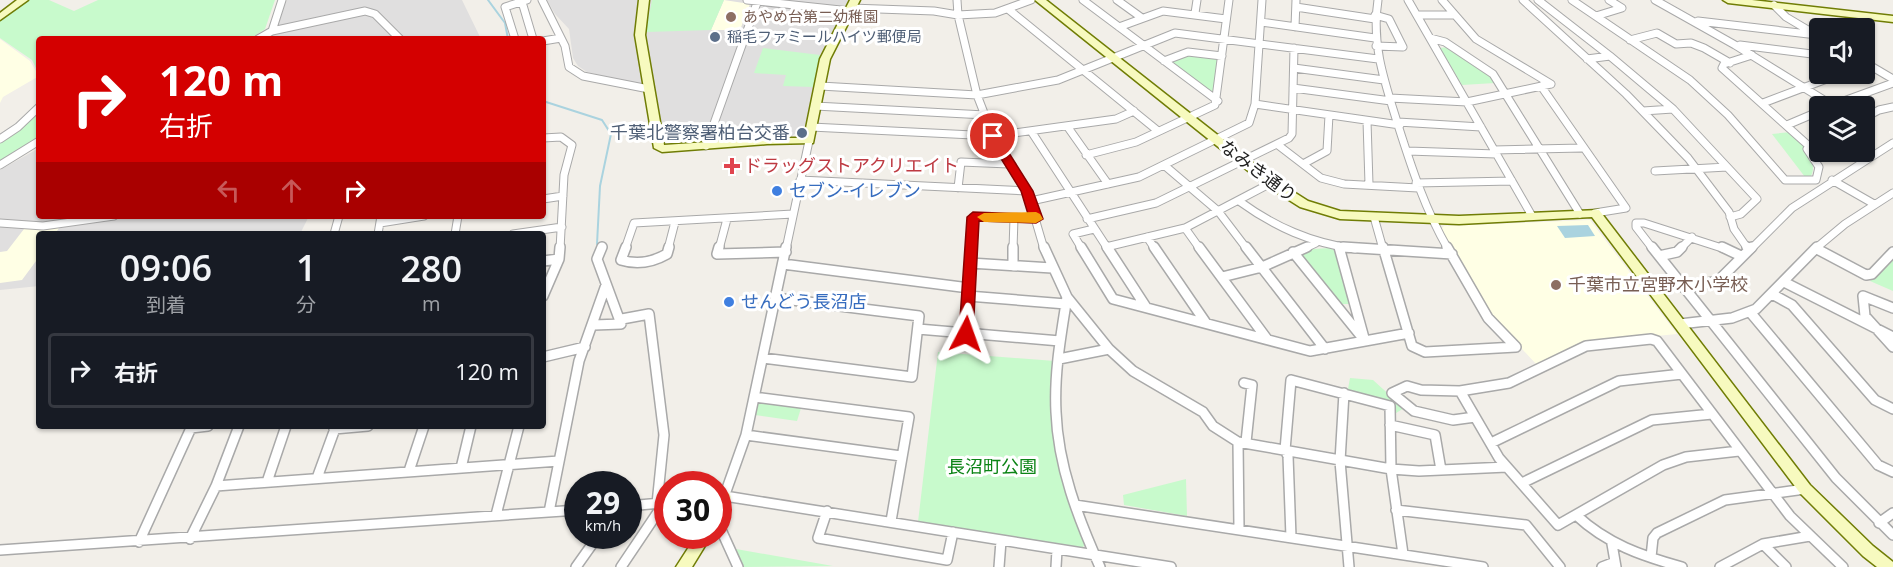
<!DOCTYPE html>
<html lang="ja">
<meta charset="utf-8">
<style>
body{margin:0;font-family:"Open Sans","Noto Sans JP",sans-serif;background:#20242c;color:#f1f3f6;height:100vh;display:flex;flex-direction:column;font-size:22px;white-space:nowrap}
*{box-sizing:border-box;margin:0}
p{font-size:20px;color:#9ea1a6}
.icon{flex:none;width:33px;height:33px;fill:none;stroke:currentColor;stroke-width:2;stroke-linecap:round;stroke-linejoin:round}
.map{position:relative;flex:1;overflow:hidden}
.panel{position:absolute;left:36px;top:231px;width:510px;height:198px;display:flex;flex-direction:column;background:#171b24;border-radius:6px;box-shadow:0 2px 4px #0004}
.panel>*{flex:none}
.banner{position:absolute;left:36px;top:36px;width:510px;height:183px;border-radius:6px;box-shadow:0 2px 4px #0004;background:#d40000;color:#fff;overflow:hidden}
.buttons{position:absolute;left:1809px;top:18px;display:grid;gap:12px}
.buttons a{display:grid;place-items:center;width:66px;height:66px;border-radius:6px;background:#171b24;box-shadow:0 2px 4px #0004;font-size:30px}
.speed{position:absolute;left:564px;top:471px;display:flex;gap:12px;font-size:30px;font-weight:700;text-align:center}
.speed>*{display:grid;place-content:center;width:78px;height:78px;border-radius:50%;background:#171b24;box-shadow:0 2px 4px #0004;line-height:1}
.speed small{font-size:15px;font-weight:400}
.speed .limit{border:9px solid #d22;background:#fff;color:#111}
.pin{position:absolute;display:grid;place-items:center;width:51px;height:51px;color:#fff;margin:-26px;border:3px solid #fff;border-radius:50%;box-shadow:0 2px 6px #0007}
.me{position:absolute;width:66px;margin:-33px;rotate:4deg;stroke-linejoin:round;filter:drop-shadow(0 0 4px #0008)}
.turn{display:flex;align-items:center;gap:21px;height:126px;padding:0 24px;font-size:27px}
.turn .icon{width:78px;height:78px;stroke-width:2.5}
.turn b{display:block;font-size:42px;line-height:51px}
.lanes{display:flex;align-items:center;height:57px;padding:0 24px;background:#0003;justify-content:center;gap:30px;direction:ltr}
.lanes .off{opacity:.35}
.eta{display:flex;justify-content:space-evenly;align-items:center;height:102px;text-align:center}
.eta b{font-size:36px;font-weight:600;line-height:42px}
ul{padding:0;list-style:none}
li{display:flex;align-items:center;gap:18px;height:75px;margin:0 12px 9px;padding:0 12px;border:3px solid #363941;border-radius:6px}
li div{flex:1}
li b{display:block;font-size:22px}
li em{font-style:normal}
.map>svg:first-child{display:block}
.residential{fill:#e0dfdf}
.education{fill:#ffffe5}
.park{fill:#c8facc}
.water{fill:#aad3df}
.lines{fill:none;stroke-linecap:round;stroke-linejoin:round}
.stream{stroke:#aad3df;stroke-width:2}
.street-far1-casing{stroke:#a9a9a9;stroke-width:9}
.street-casing{stroke:#a9a9a9;stroke-width:12}
.secondary-casing{stroke:#707d05;stroke-width:3}
.street-far1{stroke:#fff;stroke-width:7}
.street{stroke:#fff;stroke-width:9}
.secondary{fill:#f7fabf;fill-rule:evenodd}
.route{fill:#d40000;stroke:#8a0000;stroke-width:1.5}
.slow{fill:#f59e0b}
.education-dot{fill:#8d6e63;stroke:#fff;stroke-width:2}
.service-dot{fill:#5c6f8a;stroke:#fff;stroke-width:2}
.health-dot{fill:#e0444e;stroke:#fff;stroke-width:2}
.shop-dot{fill:#3f7fe0;stroke:#fff;stroke-width:2}
.labels{text-anchor:middle;stroke-width:6;stroke-linejoin:round;paint-order:stroke}
.far-education-label{font-size:15px;fill:#785e54;stroke:#fff;text-anchor:start}
.far-service-label{font-size:15px;fill:#4e5e75;stroke:#fff;text-anchor:start}
.service-label{font-size:18px;fill:#4e5e75;stroke:#fff;text-anchor:end}
.health-label{font-size:18px;fill:#be3a42;stroke:#fff;text-anchor:start}
.street-label{font-size:18px;fill:#222;stroke:#fff}
.shop-label{font-size:18px;fill:#366cbe;stroke:#fff;text-anchor:start}
.education-label{font-size:18px;fill:#785e54;stroke:#fff;text-anchor:start}
.park-label{font-size:18px;fill:#0c8416;stroke:#fff}
</style>
<div class="map">
<svg width="1893" height="567" viewBox="0 0 1893 567">
<rect width="100%" height="100%" fill="#f2efe9"/>
<path class="residential" d="M287 0H462L481 39H267L271 37Z
M547 0H850L820 55 806 125 791 137 671 144 663 141 655 88 587 72 578 66 573 58 569 29 555 14Z
M39 148V216H309L300 234H39V286L0 290V170Z"/>
<path class="education" d="M724 0 750 4 740 30H711Z
M0 39 30 61 39 76 3 97 0 103Z
M1590 220 1677 334 1584 343 1537 365 1483 307 1441 229 1444 226Z
M59 228 55 234H39V257L22 280 0 283V252L7 251 24 229Z"/>
<path class="park" d="M27 0H49L74 11 98 0H275L265 29 250 39H39V74L32 60 0 38V21Z
M652 0H724L711 30 646 32Z
M1448 47 1487 72 1495 83 1462 85 1440 48Z
M763 48 820 55 813 87 783 86 786 75 754 73Z
M1186 53 1219 60 1216 92 1210 94 1168 61Z
M39 111V137L0 163V143Z
M1791 132C1802 142 1819 161 1811 176L1805 177 1772 134Z
M1330 248 1335 251 1350 304H1338L1297 250Z
M1893 256V291L1870 281Z
M938 352 1055 361 1052 423 1060 470 1085 544 1081 550 918 522Z
M1350 378 1373 380 1404 408 1393 415 1394 405 1355 396 1348 389Z
M758 401 802 405 797 421 755 415Z
M1186 479 1187 516 1124 505 1123 495Z
M736 549 833 566 744 567Z"/>
<path class="water" d="M1588 225 1595 236 1565 238 1557 226Z"/>
<g class="lines">
<path class="stream" d="M488 0 505 23 508 39
M543 101 602 120 611 134 600 186 597 244"/>
<g class="street-far1-casing">
<path id="street-far1" d="M542 0 565 46 569 67 583 76 649 89
M747 0 850 11
M957 0 958 15 977 95 993 136 1027 191 1044 249
M1083 0 1218 101
M1117 0 1142 18
M1378 0C1371 45 1385 83 1398 125 1412 169 1425 209 1448 249
M1408 0 1532 216
M1442 0 1476 39 1551 84
M1523 0 1626 94 1688 158 1729 212 1734 229 1748 249
M1538 0 1610 56
M1572 0 1690 80 1728 115 1785 180H1816L1819 167 1807 149 1820 137
M1655 0 1735 45 1832 105
M522 2 533 39
M1774 5 1786 17 1813 33
M1296 7 1375 19
M851 8 934 11 958 15 995 13 1031 0
M1008 9 1158 131
M1195 13 1197 0
M1375 15 1389 19 1403 47 1376 46
M1417 15H1454
M1596 16 1622 8 1609 0
M1698 21 1817 35
M1261 22 1375 38
M1119 27 1163 11 1226 19
M1295 27 1296 0
M272 31 365 11 375 14 400 39
M1430 38 1445 42 1493 74 1580 214
M258 39 272 31 282 0
M515 39 505 7 527 0
M1630 40 1657 33 1676 44 1691 43 1704 48 1730 63
M543 41 561 38
M1740 45 1820 55
M1752 55 1724 64 1722 68 1809 146
M1587 59 1610 56 1673 109
M1164 61 1188 52 1222 56
M1864 62 1893 79
M1294 68 1384 80
M820 86 977 95 1058 80 1175 33 1378 59
M1541 86 1626 208 1595 213
M1293 88 1391 101
M1390 98 1467 102 1551 84
M1763 103 1840 74
M1255 104 1400 125
M815 106 985 115
M1830 106 1893 83
M1643 111 1673 109 1757 199 1741 214 1730 217
M1864 118 1879 110 1893 107
M1367 121 1369 184
M1398 122 1481 127
M1787 125 1820 111
M1067 126 1108 184
M811 127 993 136 1116 119 1134 111
M1031 131 1108 249
M543 138 561 137 572 145 564 175 560 249
M0 139 18 127 39 107
M1278 145 1321 178 1344 184 1418 188
M706 146 758 0
M1494 150 1582 148
M1408 151 1496 154
M1086 155 1136 142 1215 105 1229 0
M1303 164 1327 151 1329 115
M0 165 39 141
M1164 165 1218 211 1247 249
M1655 171 1727 167
M800 180 1027 191
M1832 180 1874 204
M1416 183 1512 181
M958 188 961 162 1009 164
M543 199 563 196
M1031 201 1139 177 1249 123 1255 104 1262 0
M1239 201C1275 227 1311 243 1355 249
M1374 217 1383 249
M1087 219 1156 203 1289 138 1292 134 1294 48
M0 223 43 226 114 216
M380 223 424 216
M1185 228 1200 249
M334 234 339 216
M378 234 381 216
M455 234 458 216
M513 234 562 227
M1147 237 1155 249
M1106 247 1185 228 1271 183
M625 249 634 223 793 214
M668 249 675 222
M719 249 727 219
M786 249 809 141
M971 249 973 217 1036 219
M1013 249 1014 218
M1082 249 1073 234 1094 229
M1303 249 1316 243
M1653 249 1636 227V223H1644L1725 249
M1680 249 1692 237
M1751 249 1792 208 1893 143
M1815 249 1845 224 1893 193"/>
</g>
<g class="street-casing">
<path id="street" d="M626 247 621 260C637 265 653 262 667 254L669 247
M719 247 717 254 786 252
M1044 247 1067 297 1109 349 1133 371 1203 412 1213 426 1238 442 1239 528
M1081 247 1113 299 1310 351 1409 333
M1107 247 1146 307
M1154 247 1206 323
M1199 247 1267 339
M1246 247 1325 349
M1339 247 1364 338
M1343 247 1452 254
M1383 247 1412 346 1425 352 1516 347
M1447 247 1488 318 1516 347
M1652 247 1836 478 1893 535
M1722 247 1741 256
M1747 247 1748 249
M1817 249 1866 275 1872 274 1893 252
M1293 252 1365 341
M1659 256 1677 252 1682 247
M543 261 559 259
M970 263 1052 268
M783 264 969 288
M1013 266V247
M1222 277 1262 267 1307 247
M1784 282 1893 337
M1684 288 1718 281 1752 247
M1772 294 1792 305 1875 400 1893 409
M543 296 559 259 560 247
M968 296 1066 304
M1067 297C1061 335 1054 373 1056 412 1058 466 1078 518 1100 567
M1893 308 1863 296 1865 316 1893 347
M1750 312 1878 465 1893 472
M622 319 649 314 664 435 657 504
M1680 324 1732 318 1756 309 1817 247
M594 325 621 324 597 259 602 247
M918 329 1060 341
M966 334 971 247
M543 357 585 347
M763 358 912 377 919 316 776 298
M1059 359 1109 349
M1244 383 1252 385 1246 442
M1460 391 1499 458 1558 525 1663 465 1686 457 1739 451
M1344 393 1340 461 1349 567
M754 397 909 417 891 521
M1475 417 1453 420 1414 411 1392 393 1407 386 1421 390 1460 391 1509 383 1586 346 1651 339 1657 341 1790 516 1843 567
M1390 425 1435 435 1441 470
M334 429 368 426
M746 435 901 456
M1238 442 1391 469 1419 471 1507 467
M1491 443 1619 381 1682 374
M461 468 471 426
M409 471 424 426
M317 478 336 426
M267 482 286 426
M1522 483 1652 420 1712 414
M216 486 559 461
M724 497 746 435 786 247
M721 498 731 497 1171 567
M1075 505 1483 567
M628 506 661 503
M1396 510 1526 525 1560 567
M827 511 818 538 947 560 953 532
M549 512 579 361 606 285
M496 515 519 426
M1576 515C1607 544 1642 556 1682 567
M718 523 738 567
M1879 523 1893 513
M1291 537 1288 456 1285 450 1291 380 1390 406 1391 469 1403 554
M190 539 216 486 239 426
M139 542 191 428 208 426
M1612 544 1616 567
M1763 544 1786 567
M0 550 578 510
M1651 557 1653 538 1657 533 1725 500 1805 489
M576 567 598 536
M621 567 664 503
M999 567 1001 541
M1056 567 1057 550
M1602 567 1615 562
M1720 567 1763 544 1810 536"/>
</g>
<g class="secondary-casing">
<path id="secondary" d="M17 0H28L0 20V13Z
M639 0H649L645 35 664 145 767 138H804L820 59 850 0H860L830 59 813 143 767 144 662 152 654 148 635 35Z
M1035 0H1046L1275 180 1308 201 1340 211 1459 216 1599 210 1810 485 1873 546 1893 562V567H1877L1863 556 1800 493 1592 217 1459 224 1340 219 1300 207 1267 186Z
M1723 0H1752L1893 16V22L1728 3Z
M724 491 729 493 731 497 723 518 718 519V494Z
M696 536H711L692 567H676Z"/>
</g>
<use href="#street-far1" class="street-far1"/>
<use href="#street" class="street"/>
<use href="#secondary" class="secondary"/>
</g>
<path class="route" d="M993 132 997 134 1033 191 1043 219 1036 223 979 221 973 334 966 340 959 334 967 217 973 212 1028 214 1021 191 987 136Z"/>
<path class="slow" d="M1036 212 1040 214 1043 219 1036 223 984 222 977 217 984 213Z"/>
<g class="education-dot">
<circle cx="731" cy="17" r="6"/>
<circle cx="1556" cy="285" r="6"/>
</g>
<g class="service-dot">
<circle cx="715" cy="37" r="6"/>
<circle cx="802" cy="133" r="6"/>
</g>
<path class="health-dot" d="M729 157h6v6h6v6h-6v6h-6v-6h-6v-6h6z"/>
<g class="shop-dot">
<circle cx="777" cy="191" r="6"/>
<circle cx="729" cy="302" r="6"/>
</g>
<g class="labels">
<g class="far-education-label">
<text x="743" y="22">あやめ台第二幼稚園</text>
</g>
<g class="far-service-label">
<text x="727" y="42">稲毛ファミールハイツ郵便局</text>
</g>
<g class="service-label">
<text x="790" y="139">千葉北警察署柏台交番</text>
</g>
<g class="health-label">
<text x="744" y="172">ドラッグストアクリエイト</text>
</g>
<g class="street-label">
<text transform="translate(1258 171) rotate(37)" y="6">なみき通り</text>
</g>
<g class="shop-label">
<text x="789" y="197">セブン-イレブン</text>
<text x="741" y="308">せんどう長沼店</text>
</g>
<g class="education-label">
<text x="1568" y="291">千葉市立宮野木小学校</text>
</g>
<g class="park-label">
<text x="992" y="473">長沼町公園</text>
</g>
</g>
</svg>
<div class="buttons">
<a><svg class="icon" aria-label="sound" viewBox="0 0 24 24"><path d="M4 9h4l5-4v14l-5-4H4zM17 9q2 3 0 6"/></svg></a>
<a><svg class="icon" aria-label="layers" viewBox="0 0 24 24"><path d="M12 4l9 5-9 5-9-5zM3 14l9 5 9-5"/></svg></a>
</div>
<div class="speed"><div>29<small>km/h</small></div><div class="limit">30</div></div>
<div class="pin" style="left:993px;top:136px;background:#d93025"><svg class="icon" aria-label="arrive" viewBox="0 0 24 24"><path d="M6 21V4h12l-3 4 3 4H6"/></svg></div>
<svg class="me" style="left:966px;top:334px" viewBox="-20 -20 40 40"><path d="M0-17L14 15 0 8-14 15z" fill="#d40000" stroke="#fff" stroke-width="4"/></svg>
<div class="banner">
<div class="turn"><svg class="icon" aria-label="right" viewBox="0 0 24 24"><path d="M7 20v-9h11M14 6l5 5-5 5"/></svg><div><b>120 m</b>右折</div></div>
<div class="lanes"><svg class="icon off" aria-label="left" viewBox="0 0 24 24"><path d="M17 20v-9H6M10 6l-5 5 5 5"/></svg><svg class="icon off" aria-label="ahead" viewBox="0 0 24 24"><path d="M12 20V5M6 11l6-6 6 6"/></svg><svg class="icon" aria-label="right" viewBox="0 0 24 24"><path d="M7 20v-9h11M14 6l5 5-5 5"/></svg></div>
</div>
<section class="panel">
<div class="eta">
<div><b>09:06</b><p>到着</p></div>
<div><b>1</b><p>分</p></div>
<div><b>280</b><p>m</p></div>
</div>
<ul>
<li><svg class="icon" aria-label="right" viewBox="0 0 24 24"><path d="M7 20v-9h11M14 6l5 5-5 5"/></svg><div><b>右折</b></div><em>120 m</em></li>
</ul>
</section>
</div>
